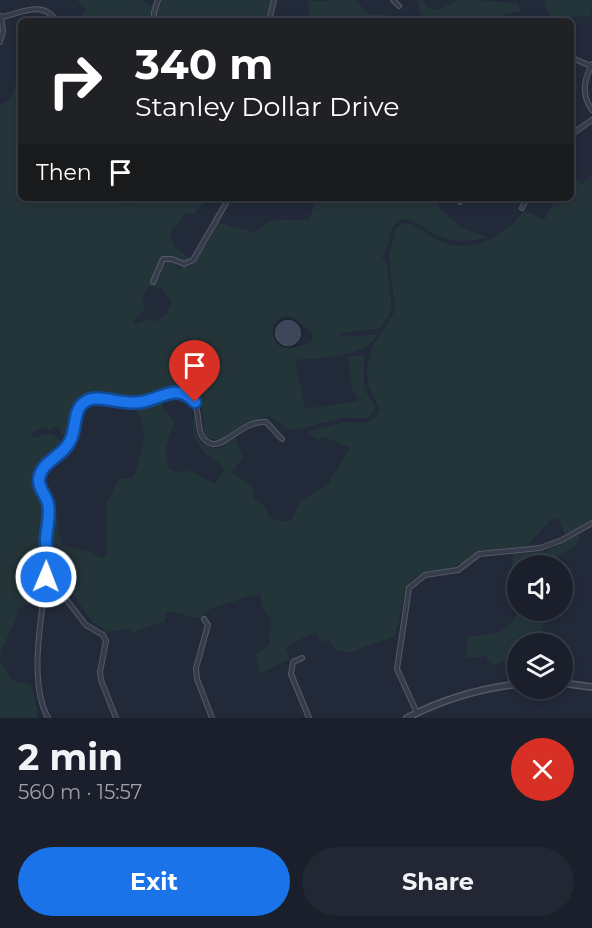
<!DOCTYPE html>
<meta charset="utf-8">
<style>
body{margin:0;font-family:Montserrat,sans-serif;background:#232733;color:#f1f3f6;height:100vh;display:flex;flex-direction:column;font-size:22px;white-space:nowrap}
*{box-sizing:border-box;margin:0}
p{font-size:20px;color:#9fa2a9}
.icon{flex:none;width:33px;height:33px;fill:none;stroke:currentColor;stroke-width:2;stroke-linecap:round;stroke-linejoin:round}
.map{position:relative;height:718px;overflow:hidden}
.drawer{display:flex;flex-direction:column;background:#1a1f2b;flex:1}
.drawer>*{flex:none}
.hud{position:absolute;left:18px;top:18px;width:556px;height:183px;border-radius:9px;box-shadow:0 3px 9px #0003,0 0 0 2px #383d47;background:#202124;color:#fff;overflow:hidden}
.controls{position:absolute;left:507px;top:555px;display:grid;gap:12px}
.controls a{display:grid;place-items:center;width:66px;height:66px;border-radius:50%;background:#1a1f2b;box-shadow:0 3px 9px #0003,0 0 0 2px #383d47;font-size:30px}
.pin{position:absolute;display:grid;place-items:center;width:51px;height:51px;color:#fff;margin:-62px -26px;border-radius:50% 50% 50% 0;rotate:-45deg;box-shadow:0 0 6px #0007}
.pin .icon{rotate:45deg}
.me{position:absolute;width:66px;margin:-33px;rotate:1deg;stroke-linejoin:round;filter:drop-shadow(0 0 4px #0008)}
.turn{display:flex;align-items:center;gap:21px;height:126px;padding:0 18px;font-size:27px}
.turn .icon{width:78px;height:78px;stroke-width:2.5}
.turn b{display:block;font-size:42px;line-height:51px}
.then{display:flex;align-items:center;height:57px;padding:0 18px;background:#0003;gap:12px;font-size:22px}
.round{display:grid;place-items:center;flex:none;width:63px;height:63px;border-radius:32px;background:#232733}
.head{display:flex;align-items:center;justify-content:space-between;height:102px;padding:0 18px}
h1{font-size:36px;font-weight:700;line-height:45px}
.cta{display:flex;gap:12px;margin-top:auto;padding:12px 18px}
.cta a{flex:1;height:69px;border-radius:36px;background:#1a73e8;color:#fff;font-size:24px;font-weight:700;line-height:69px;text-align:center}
.cta a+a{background:#232733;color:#f1f3f6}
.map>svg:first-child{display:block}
.green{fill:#24353a;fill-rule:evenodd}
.building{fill:#3e4759;stroke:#1d2330;stroke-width:1.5}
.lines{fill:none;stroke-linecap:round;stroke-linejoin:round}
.minor-casing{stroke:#535967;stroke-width:6}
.tertiary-casing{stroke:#535967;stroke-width:8}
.minor{stroke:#363c4a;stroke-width:4}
.tertiary{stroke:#363c4a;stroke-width:5}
.route-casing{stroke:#114b97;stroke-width:15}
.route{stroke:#1a73e8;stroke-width:10}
</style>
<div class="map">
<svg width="592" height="718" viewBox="0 0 592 718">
<rect width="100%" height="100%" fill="#222939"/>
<path class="green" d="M77 0H142L151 6 154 0H272L267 21H156L155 16 153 21H78L86 9Z
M355 0 369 14 396 16 401 21H309L308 1Z
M417 0H423L426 7C440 15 447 3 461 0 478 0 500 1 518 4L521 11 503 14 506 21H417L421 14Z
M544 0H592L591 17C574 13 545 29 544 0Z
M18 79 21 85V198H122L130 205 139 198H218L204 202 194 214 186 213 169 234 174 246 190 259 184 262 165 256 175 263 178 269 186 266 189 268 192 265 207 243 217 222 255 233C269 216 288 220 309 221L316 198H440L439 208 460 227 487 237C472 242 454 243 439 236 425 231 414 216 399 220 385 232 392 247 381 257L386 259 392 310 381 328 343 333 340 337 378 334C364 359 321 357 295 360L305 409 357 401 356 393H353L348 357 364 354V389L376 408 368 418H343L291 431 269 416 245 424 220 441 206 437C201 422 207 406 193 395 172 378 153 400 132 401 115 402 98 389 83 400 71 408 72 425 68 437L61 435 60 427H57L49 430 43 427 32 433V438L51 433 65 444 43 464 37 479 38 491 46 507 43 543 45 565 39 599 18 609C14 632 2 640 0 661L12 680 31 685 38 711 36 718H0V105L10 99ZM151 286 162 289 172 303 166 314 157 321 146 320 136 324 133 321 145 310 142 296 147 288ZM286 316 294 318 312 333V342L289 349 277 344C270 332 272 320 286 316Z
M592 174V521L565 536 560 520 553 518 523 549 515 547 481 552 448 570 414 577 406 588 395 636 348 653 336 650 328 639 321 642 316 632 290 644 286 649 290 659 259 674 256 654 269 645 271 620 263 608 260 593 210 609 199 618 167 611 165 621 132 633 129 629 108 632 91 621 75 597 69 592 50 589 53 513 59 520C59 556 65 543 90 552 95 553 98 557 102 559L107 554 106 505 118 480 133 477C142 456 151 426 134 407L162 399V407L172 418 174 423 166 447 168 468 176 472 191 471 215 484 224 470C221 464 216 461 210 457 193 444 190 429 195 409V430L201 444 219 449 235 438 243 457 232 472 253 488V499L265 506 269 517 274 520 287 522 293 518 300 501 328 484 350 448 322 436 318 440 307 432 343 422 365 423 377 416 380 410 369 387 367 370 372 347 395 311 389 256 396 229C401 224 406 222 413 225 422 229 428 236 437 240 471 256 503 237 524 211L544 220 556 198H572V175L582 184Z
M579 534 580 538 575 546 559 555 557 561 549 565 518 566 515 570 512 567 513 554 546 551Z
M519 611H550L538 643 518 644 517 669 511 659 494 665 484 656 476 658 466 657 467 637C493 632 503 639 519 611Z"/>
<path class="building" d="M274 333a14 14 0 1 1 28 0a14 14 0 1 1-28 0Z"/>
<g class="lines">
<g class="minor-casing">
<path id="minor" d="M393 0 399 6
M2 17C20 13 44 0 56 21
M154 21V12L158 0
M269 21 274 0
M0 42 3 31 1 16
M572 58 591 66
M592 64C584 80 581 94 592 110
M572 134 592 120
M460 202 465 198
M522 208 527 198
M153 282 163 259H172L184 264 193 260 229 198
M44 592 65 598 86 625 103 635 106 641 100 672 101 680 116 718
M204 619 208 625 196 668 197 679 212 718
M302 658 293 662 291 674 309 718
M417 713 397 669 409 588 425 575 458 570 479 554 540 548 562 540 592 523
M48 718C27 679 43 610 48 566 49 557 46 548 46 539 47 530 49 521 49 512 49 499 38 491 39 478 42 460 64 456 71 441 78 426 71 404 92 399 104 396 124 406 141 402 157 400 172 385 188 396 206 407 190 439 213 444 226 446 244 420 266 422L282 439"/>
</g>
<g class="tertiary-casing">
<path id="tertiary" d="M562 683 592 687
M407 718C443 699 477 689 518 684"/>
</g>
<use href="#minor" class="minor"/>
<use href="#tertiary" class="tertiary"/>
</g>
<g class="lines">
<g class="route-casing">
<path id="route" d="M46 577C48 564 46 553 46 540 46 529 51 515 48 504 46 494 38 489 39 479 41 461 63 457 70 441 78 427 71 405 91 399 103 396 124 405 141 402 162 399 176 382 195 402"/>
</g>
<use href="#route" class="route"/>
</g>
</svg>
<div class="controls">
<a><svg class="icon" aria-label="sound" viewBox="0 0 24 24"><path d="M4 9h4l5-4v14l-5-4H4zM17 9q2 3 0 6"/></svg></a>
<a><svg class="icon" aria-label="layers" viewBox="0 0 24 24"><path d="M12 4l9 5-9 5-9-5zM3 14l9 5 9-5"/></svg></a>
</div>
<div class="pin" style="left:195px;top:402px;background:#d93025"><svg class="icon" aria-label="arrive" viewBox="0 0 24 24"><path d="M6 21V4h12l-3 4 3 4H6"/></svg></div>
<svg class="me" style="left:46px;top:577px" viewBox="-20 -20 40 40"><circle r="17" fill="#1a73e8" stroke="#fff" stroke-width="3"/><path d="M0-11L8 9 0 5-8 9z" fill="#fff"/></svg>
<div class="hud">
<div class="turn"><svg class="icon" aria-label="right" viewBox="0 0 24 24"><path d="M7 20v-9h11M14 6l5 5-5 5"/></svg><div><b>340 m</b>Stanley Dollar Drive</div></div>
<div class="then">Then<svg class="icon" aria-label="arrive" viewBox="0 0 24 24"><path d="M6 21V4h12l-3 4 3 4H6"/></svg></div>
</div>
</div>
<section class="drawer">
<div class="head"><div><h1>2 min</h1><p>560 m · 15:57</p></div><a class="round" style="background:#d93025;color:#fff"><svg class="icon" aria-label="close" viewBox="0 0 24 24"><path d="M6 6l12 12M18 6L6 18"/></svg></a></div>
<div class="cta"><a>Exit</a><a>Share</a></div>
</section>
